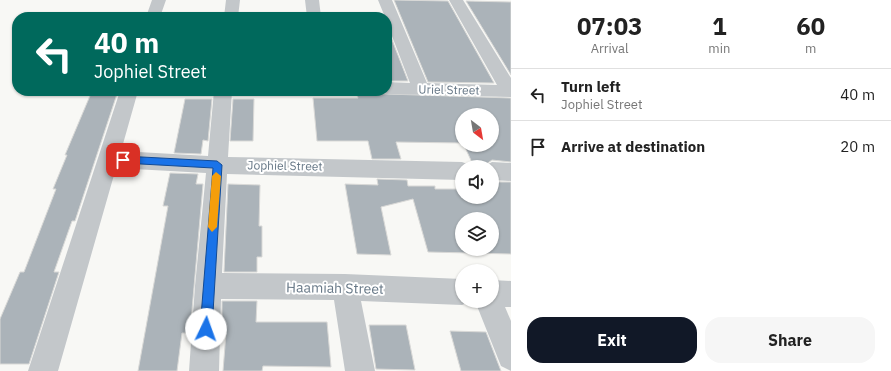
<!DOCTYPE html>
<style>
body{margin:0;font-family:"IBM Plex Sans",sans-serif;background:#f6f6f6;color:#222;height:100vh;display:flex;flex-direction:column;font-size:15px;white-space:nowrap}
*{box-sizing:border-box;margin:0}
p{font-size:13px;color:#767676}
.icon{flex:none;width:22px;height:22px;fill:none;stroke:currentColor;stroke-width:2;stroke-linecap:round;stroke-linejoin:round}
.map{position:relative;flex:1;overflow:hidden}
.side{display:flex;flex-direction:column;background:#fff;width:380px}
.side>*{flex:none}
.top-card{position:absolute;left:12px;top:12px;width:380px;height:84px;border-radius:16px;box-shadow:0 1px 3px #0004;background:#00695c;color:#fff;overflow:hidden}
.needle{width:26px;rotate:149deg}
.controls{position:absolute;left:455px;top:108px;display:grid;gap:8px}
.controls a{display:grid;place-items:center;width:44px;height:44px;border-radius:50%;background:#fff;box-shadow:0 1px 3px #0004;font-size:20px}
.pin{position:absolute;display:grid;place-items:center;width:34px;height:34px;color:#fff;margin:-17px;border-radius:8px;box-shadow:0 2px 6px #0006}
.me{position:absolute;width:44px;margin:-22px;rotate:3deg;stroke-linejoin:round;filter:drop-shadow(0 0 3px #0008)}
.turn{display:flex;align-items:center;gap:14px;height:84px;padding:0 16px;font-size:18px}
.turn .icon{width:52px;height:52px;stroke-width:2.5}
.turn b{display:block;font-size:28px;line-height:34px}
.eta{display:flex;justify-content:space-evenly;align-items:center;height:68px;text-align:center}
.eta b{font-size:24px;font-weight:700;line-height:28px}
.primary-button{display:flex;gap:8px;margin-top:auto;padding:8px 16px}
.primary-button a{flex:1;height:46px;border-radius:16px;background:#111827;color:#fff;font-size:16px;font-weight:700;line-height:46px;text-align:center}
.primary-button a+a{background:#f6f6f6;color:#222}
ul{padding:0;list-style:none}
li{display:flex;align-items:center;gap:12px;height:52px;padding:0 16px;border-top:1px solid #e0e0e0}
li div{flex:1}
li b{display:block;font-size:15px}
li em{font-style:normal}
main{display:flex;flex:1;min-height:0}
.map>svg:first-child{display:block}
.building{fill:#abb3b9;stroke:#d9d9d7;fill-rule:evenodd}
.lines{fill:none;stroke-linecap:round;stroke-linejoin:round}
.minor{fill:#c3c7ca;fill-rule:evenodd}
.route{fill:#1a73e8;stroke:#114b97}
.slow{fill:#f59e0b}
.labels{text-anchor:middle;stroke-width:4;stroke-linejoin:round;paint-order:stroke}
.street-label{font-size:12px;fill:#667786;stroke:#fff}
.near-street-label{font-size:14px;fill:#667786;stroke:#fff}
</style>
<main>
<div class="map">
<svg width="511" height="371" viewBox="0 0 511 371">
<rect width="100%" height="100%" fill="#f8f8f5"/>
<path class="building" d="M394 0 448 1 494 83 428 82Z
M466 1 511 2V75Z
M387 27 408 81H387Z
M92 91H118L75 221H72L54 272H59L29 364H0V319L20 272H24L56 189H53L67 155H65Z
M356 93 511 98V162L492 160 482 167H474L464 145H492V115H462V143L396 142 401 159H372L368 141H317L313 98H358Z
M185 99H212L208 141 203 140 201 154 174 153Z
M233 99H254L253 141H230Z
M170 173 198 174 196 184H203L190 333H182L177 371H138L168 206H163Z
M377 179 407 180 408 186H435V189H462V197H492V182H511V254L428 252 413 199 381 207 391 255 357 254 345 184 378 185ZM462 219H492V249H462Z
M228 184 260 185 259 226H262V257H257V272H224Z
M222 301H257L256 322H327L331 367 263 366 262 371H223L226 333H222Z
M369 325H406L415 370 376 369Z
M450 331 486 332 501 371H461Z"/>
<g class="lines">
<path class="minor" d="M152 0H166L160 17H146Z
M226 0H240L238 17H224Z
M305 0H319L321 17H307Z
M378 0H392L427 83 497 85 449 0H463L511 78V97L387 94 381 92 380 91H387V82L410 83 387 23V17H385Z
M120 91H138L121 151 208 156 214 91H232L228 157 462 162 470 165 471 167H462V180L227 174 222 273 345 274 462 279V301H471L462 305 361 301 375 371H345L334 300 221 299 219 371H189L195 286 206 173 116 168 58 371H28Z
M492 162 511 163V181L492 180V167H483Z
M492 280 511 281V307H505L511 321V371L501 366 475 301H492Z"/>
</g>
<path class="route" d="M123 156 217 161 222 165 212 329 210 333 206 334 202 333 200 329 213 168 123 163 119 160Z"/>
<path class="slow" d="M216 172 221 176 217 227 212 232 208 227 212 176Z"/>
<g class="labels">
<g class="street-label">
<text transform="translate(449 90) rotate(1)" y="4">Uriel Street</text>
<text transform="translate(285 166) rotate(1)" y="4">Jophiel Street</text>
</g>
<g class="near-street-label">
<text transform="translate(335 288) rotate(1)" y="5">Haamiah Street</text>
</g>
</g>
</svg>
<div class="controls">
<a><svg class="needle" viewBox="-14 -14 28 28"><path d="M0-13l5 13h-10z" fill="#e53935"/><path d="M0 13l5-13h-10z" fill="#767676"/></svg></a>
<a><svg class="icon" aria-label="sound" viewBox="0 0 24 24"><path d="M4 9h4l5-4v14l-5-4H4zM17 9q2 3 0 6"/></svg></a>
<a><svg class="icon" aria-label="layers" viewBox="0 0 24 24"><path d="M12 4l9 5-9 5-9-5zM3 14l9 5 9-5"/></svg></a>
<a>+</a>
</div>
<div class="pin" style="left:123px;top:160px;background:#d93025"><svg class="icon" aria-label="arrive" viewBox="0 0 24 24"><path d="M6 21V4h12l-3 4 3 4H6"/></svg></div>
<svg class="me" style="left:206px;top:329px" viewBox="-20 -20 40 40"><circle r="19" fill="#fff"/><path d="M0-13L10 11 0 6-10 11z" fill="#1a73e8"/></svg>
<div class="top-card">
<div class="turn"><svg class="icon" aria-label="left" viewBox="0 0 24 24"><path d="M17 20v-9H6M10 6l-5 5 5 5"/></svg><div><b>40 m</b>Jophiel Street</div></div>
</div>
</div>
<section class="side">
<div class="eta">
<div><b>07:03</b><p>Arrival</p></div>
<div><b>1</b><p>min</p></div>
<div><b>60</b><p>m</p></div>
</div>
<ul>
<li><svg class="icon" aria-label="left" viewBox="0 0 24 24"><path d="M17 20v-9H6M10 6l-5 5 5 5"/></svg><div><b>Turn left</b><p>Jophiel Street</p></div><em>40 m</em></li>
<li><svg class="icon" aria-label="arrive" viewBox="0 0 24 24"><path d="M6 21V4h12l-3 4 3 4H6"/></svg><div><b>Arrive at destination</b></div><em>20 m</em></li>
</ul>
<div class="primary-button"><a>Exit</a><a>Share</a></div>
</section>
</main>
